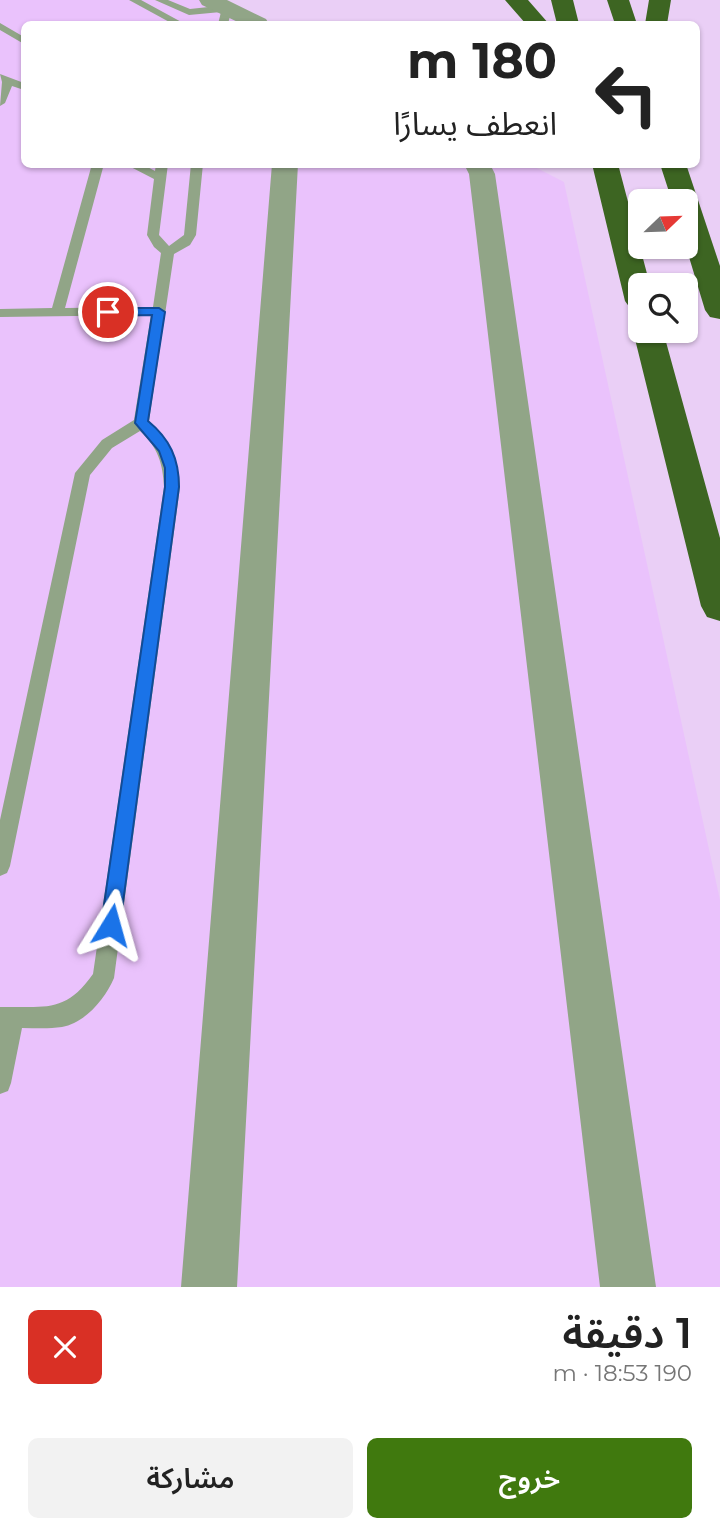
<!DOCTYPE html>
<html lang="ar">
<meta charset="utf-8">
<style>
body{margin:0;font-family:Montserrat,"Noto Sans Arabic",sans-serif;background:#f2f2f2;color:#222;direction:rtl;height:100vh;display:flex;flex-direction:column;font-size:26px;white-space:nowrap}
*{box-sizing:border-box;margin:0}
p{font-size:23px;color:#767676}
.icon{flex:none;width:38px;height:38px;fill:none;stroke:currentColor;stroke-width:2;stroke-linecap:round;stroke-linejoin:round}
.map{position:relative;height:1287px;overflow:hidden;direction:ltr}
.panel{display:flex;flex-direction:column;background:#fff;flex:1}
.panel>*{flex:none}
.guide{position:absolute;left:21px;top:21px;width:679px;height:147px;border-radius:10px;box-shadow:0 2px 5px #0004;direction:rtl;background:#fff;color:#222;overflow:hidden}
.needle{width:46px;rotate:67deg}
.tools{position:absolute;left:628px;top:189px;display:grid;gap:14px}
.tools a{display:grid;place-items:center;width:70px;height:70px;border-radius:10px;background:#fff;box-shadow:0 2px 5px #0004;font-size:35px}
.pin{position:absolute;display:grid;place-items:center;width:60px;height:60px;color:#fff;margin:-30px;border:4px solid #fff;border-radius:50%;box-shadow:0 2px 7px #0007}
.me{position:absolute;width:77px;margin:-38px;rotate:8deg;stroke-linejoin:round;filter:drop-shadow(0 0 5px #0008)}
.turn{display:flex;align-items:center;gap:24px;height:147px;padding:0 28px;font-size:32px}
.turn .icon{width:91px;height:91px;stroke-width:2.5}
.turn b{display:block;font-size:49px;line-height:60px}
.round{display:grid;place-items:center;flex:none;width:74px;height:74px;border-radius:10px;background:#f2f2f2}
.headline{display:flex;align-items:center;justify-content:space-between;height:119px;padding:0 28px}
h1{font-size:42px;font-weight:600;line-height:52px}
.action{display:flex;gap:14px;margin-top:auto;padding:14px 28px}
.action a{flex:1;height:80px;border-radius:10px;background:#40790e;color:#fff;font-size:28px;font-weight:600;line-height:80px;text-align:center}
.action a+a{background:#f2f2f2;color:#222}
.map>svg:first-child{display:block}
.built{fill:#eac2fc}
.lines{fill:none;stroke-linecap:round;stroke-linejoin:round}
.service{fill:#91a587;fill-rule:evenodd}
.tertiary{fill:#91a587;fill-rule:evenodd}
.motorway{fill:#3d6522;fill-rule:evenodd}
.route{fill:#1a73e8;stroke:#114b97;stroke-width:2}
</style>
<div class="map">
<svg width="720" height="1287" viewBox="0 0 720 1287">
<rect width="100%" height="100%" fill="#eacff6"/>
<path class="built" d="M0 0H199L248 24H24V164H529L564 182 720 900V1287H0Z"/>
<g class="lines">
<path class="service" d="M129 0H141L185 24H173Z
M155 0H168L190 9 227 5 232 8 228 24H218L221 12 189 15Z
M0 23 24 37V44L0 30Z
M0 74 24 83V90L12 86 5 103 0 106 2 82Z
M92 164H104L65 308 153 307 161 253 154 247 147 235 154 179 125 164H142L155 171 156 164H168L159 235 169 246 184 235 191 164H203L196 235 190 245 174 254 149 421C169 439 179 460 180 487L114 978C105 999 85 1023 62 1027 49 1029 35 1028 22 1028L11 1083 8 1091 0 1094V1007C45 1006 65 1014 93 974L164 487C163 464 158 447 140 431L112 448 90 475 10 866 7 873 0 876V820L75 473 102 440 134 420 151 315 0 317V309L52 308Z"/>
<path class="tertiary" d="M199 0H227L266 19 269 24H242L202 5Z
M272 164H298L237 1287H181Z
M464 164H490L495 174 656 1287H600L477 241 469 174Z"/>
<path class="motorway" d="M505 0H528L549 24H526Z
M551 0H573L579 24H557Z
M607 0H629L637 24H615Z
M649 0H671L667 24H645Z
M592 164H618L650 285H640V310L630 308 625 301Z
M660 164H686L720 266V319L710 317 705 310 686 247V201H672Z
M640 323V331H663L720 538V621L707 617 701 606 633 331Z"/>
</g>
<path class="route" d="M159 308 165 312 148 421C170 439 179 459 179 487L120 925 117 932 111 935 104 932 101 925 165 487V468L159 451 135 423 152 315 108 316 102 312 108 308Z"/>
</svg>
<div class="tools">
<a><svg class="needle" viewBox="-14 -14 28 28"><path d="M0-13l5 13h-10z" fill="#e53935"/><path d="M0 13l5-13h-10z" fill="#767676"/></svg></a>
<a><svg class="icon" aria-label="search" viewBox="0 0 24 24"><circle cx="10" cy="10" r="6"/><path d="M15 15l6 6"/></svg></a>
</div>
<div class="pin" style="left:108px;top:312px;background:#d93025"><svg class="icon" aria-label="arrive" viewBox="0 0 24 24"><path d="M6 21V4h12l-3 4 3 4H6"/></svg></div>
<svg class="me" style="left:111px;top:925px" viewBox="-20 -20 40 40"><path d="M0-17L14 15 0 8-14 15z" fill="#1a73e8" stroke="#fff" stroke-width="4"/></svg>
<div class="guide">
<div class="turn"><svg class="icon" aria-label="left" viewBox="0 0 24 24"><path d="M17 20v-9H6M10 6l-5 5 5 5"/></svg><div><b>180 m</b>انعطف يسارًا</div></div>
</div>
</div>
<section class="panel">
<div class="headline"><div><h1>1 دقيقة</h1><p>190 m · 18:53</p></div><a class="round" style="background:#d93025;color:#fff"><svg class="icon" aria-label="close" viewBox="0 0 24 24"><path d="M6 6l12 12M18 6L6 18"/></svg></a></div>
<div class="action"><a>خروج</a><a>مشاركة</a></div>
</section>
